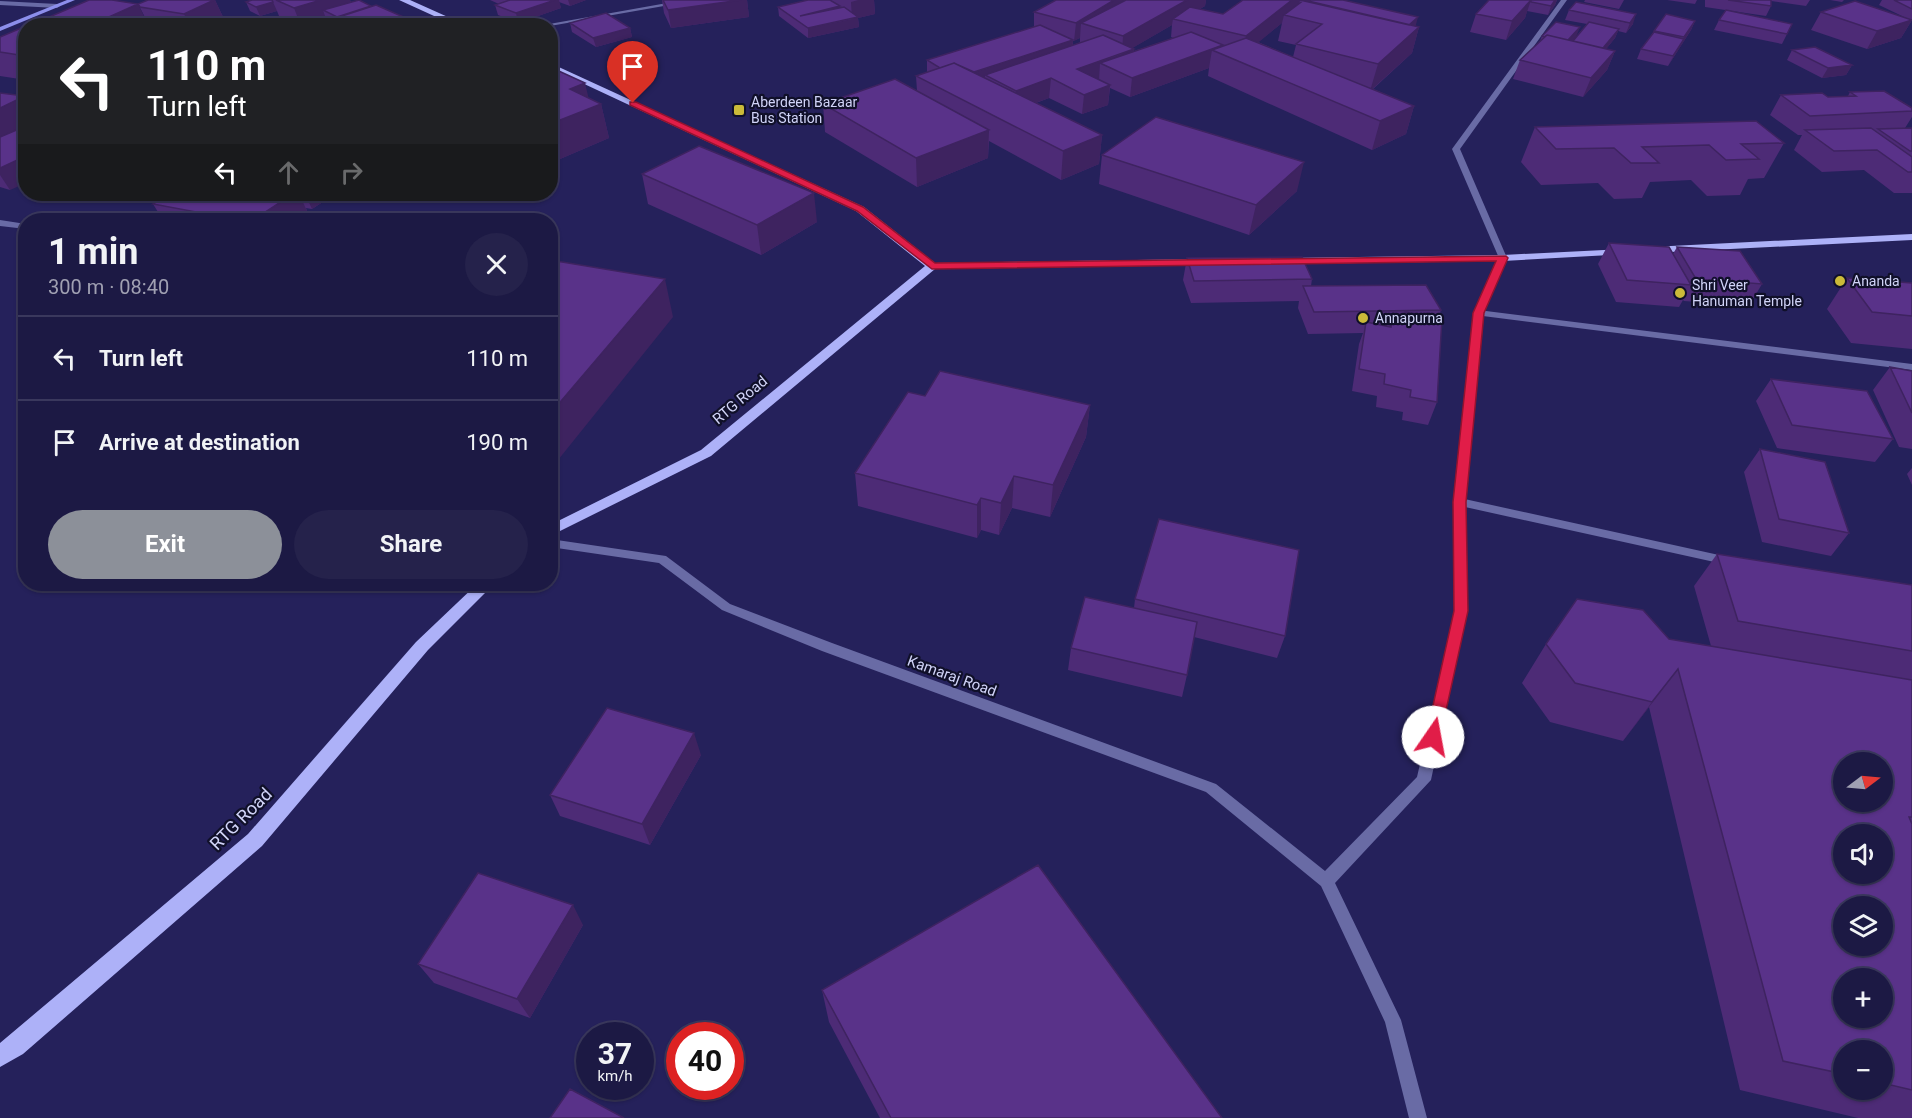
<!DOCTYPE html>
<meta charset="utf-8">
<style>
body{margin:0;font-family:Roboto,sans-serif;background:#25224b;color:#f1f3f6;height:100vh;display:flex;flex-direction:column;font-size:22px;white-space:nowrap}
*{box-sizing:border-box;margin:0}
p{font-size:20px;color:#a0a0b2}
.icon{flex:none;width:33px;height:33px;fill:none;stroke:currentColor;stroke-width:2;stroke-linecap:round;stroke-linejoin:round}
.map{position:relative;flex:1;overflow:hidden}
.details{position:absolute;left:18px;top:213px;width:540px;height:378px;display:flex;flex-direction:column;background:#1c1944;border-radius:24px;box-shadow:0 2px 4px #0004,0 0 0 2px #3a385d}
.details>*{flex:none}
.guide{position:absolute;left:18px;top:18px;width:540px;height:183px;border-radius:24px;box-shadow:0 2px 4px #0004,0 0 0 2px #3a385d;background:#202124;color:#fff;overflow:hidden}
.needle{width:39px;rotate:74deg}
.buttons{position:absolute;left:1833px;top:752px;display:grid;gap:12px}
.buttons a{display:grid;place-items:center;width:60px;height:60px;border-radius:50%;background:#1c1944;box-shadow:0 2px 4px #0004,0 0 0 2px #3a385d;font-size:30px}
.speed{position:absolute;left:576px;top:1022px;display:flex;gap:12px;font-size:30px;font-weight:700;text-align:center}
.speed>*{display:grid;place-content:center;width:78px;height:78px;border-radius:50%;background:#1c1944;box-shadow:0 2px 4px #0004,0 0 0 2px #3a385d;line-height:1}
.speed small{font-size:15px;font-weight:400}
.speed .limit{border:9px solid #d22;background:#fff;color:#111}
.pin{position:absolute;display:grid;place-items:center;width:51px;height:51px;color:#fff;margin:-62px -26px;border-radius:50% 50% 50% 0;rotate:-45deg;box-shadow:0 0 6px #0007}
.pin .icon{rotate:45deg}
.me{position:absolute;width:66px;margin:-33px;rotate:12deg;stroke-linejoin:round;filter:drop-shadow(0 0 4px #0008)}
.turn{display:flex;align-items:center;gap:21px;height:126px;padding:0 30px;font-size:27px}
.turn .icon{width:78px;height:78px;stroke-width:2.5}
.turn b{display:block;font-size:42px;line-height:51px}
.lanes{display:flex;align-items:center;height:57px;padding:0 30px;background:#0003;justify-content:center;gap:30px;direction:ltr}
.lanes .off{opacity:.35}
.round{display:grid;place-items:center;flex:none;width:63px;height:63px;border-radius:32px;background:#25224b}
.overview{display:flex;align-items:center;justify-content:space-between;height:102px;padding:0 30px}
h1{font-size:36px;font-weight:700;line-height:45px}
.cta{display:flex;gap:12px;margin-top:auto;padding:12px 30px}
.cta a{flex:1;height:69px;border-radius:36px;background:#8c9099;color:#fff;font-size:24px;font-weight:700;line-height:69px;text-align:center}
.cta a+a{background:#25224b;color:#f1f3f6}
ul{padding:0;list-style:none}
li{display:flex;align-items:center;gap:18px;height:84px;padding:0 30px;border-top:2px solid #3a385d}
li div{flex:1}
li b{display:block;font-size:22px}
li em{font-style:normal}
.map>svg:first-child{display:block}
.lines{fill:none;stroke-linecap:round;stroke-linejoin:round}
.service{fill:#696ba5;fill-rule:evenodd}
.minor{fill:#696ba5;fill-rule:evenodd}
.tertiary{fill:#696ba5;fill-rule:evenodd}
.secondary{fill:#8c8eeb;fill-rule:evenodd}
.primary{fill:#adb1f8;fill-rule:evenodd}
.wall{fill:#4d2b76;fill-rule:evenodd}
.shaded-wall{fill:#3e2360}
.building{fill:#593289;stroke:#3e2360;stroke-width:1.5;fill-rule:evenodd}
.route{fill:#e11d48;stroke:#92132f;stroke-width:1.5}
.poi-dot{fill:#cbba39;stroke:#101029;stroke-width:2}
.labels{text-anchor:middle;stroke-width:4.5;stroke-linejoin:round;paint-order:stroke}
.far-poi-label{font-size:14px;fill:#d1d4f8;stroke:#101029;text-anchor:start}
.street-label{font-size:15px;fill:#d1d4f8;stroke:#101029}
.near-street-label{font-size:18px;fill:#d1d4f8;stroke:#101029}
</style>
<div class="map">
<svg width="1912" height="1118" viewBox="0 0 1912 1118">
<rect width="100%" height="100%" fill="#25215b"/>
<g class="lines">
<path class="service" d="M1561 0H1567L1460 149 1507 258 1503 261 1499 258 1452 149Z
M0 1 57 4 60 6 57 8 0 5Z"/>
<path class="minor" d="M684 0H698L550 26H538Z
M0 220 26 224V229L0 226Z
M1478 310 1912 364V370L1475 315 1473 313Z
M1460 498 1728 557 1734 561 1728 565 1456 505 1454 502Z"/>
<path class="tertiary" d="M1503 255 1507 258 1483 313 1466 502 1467 611 1431 780 1335 883 1401 1020 1427 1118H1409L1385 1022 1321 886 1206 792 822 651 722 610 659 563 550 547V539L666 556 730 604 832 643 1216 784 1325 871 1417 777 1455 611 1454 502 1473 313 1499 258Z"/>
<path class="secondary" d="M67 0H75L0 31V27Z"/>
<path class="primary" d="M399 0H410L468 26H456Z
M550 63 864 207 935 263 1205 259 1211 262 1205 265 935 269 711 456 550 536V525L701 450 925 266 856 211 550 68Z
M1912 234V240L1651 253 1646 250 1651 247Z
M1624 249 1629 252 1628 254 1503 261 1286 264 1280 261 1286 258 1503 255Z
M477 584H494L428 650 262 846 23 1054 0 1067V1043L248 834 416 642Z"/>
</g>
<path class="wall" d="M148 0H215L223 17 206 26 149 25 138 4Z
M252 0H350L351 2 372 6 328 20 326 19 305 26H300L279 16 277 11 260 16 250 11 246 2Z
M490 0H586L570 6 559 2 561 8 518 23 498 15 495 5 499 4Z
M662 0H747L749 17 671 28 664 13Z
M808 0H874L875 14 858 18 859 27 808 38 779 16 778 7Z
M1056 0H1206L1205 6 1200 9 1223 14 1243 0H1343L1419 27 1412 53 1373 89 1414 106 1406 134 1372 150 1208 76 1209 68 1130 97 1110 88 1108 105 1082 114 1049 98 1036 103 1102 135 1099 164 1061 180 989 141 988 158 917 187 825 132 823 104 917 91 916 76 927 72V60L1034 27V12ZM1282 23 1278 41 1296 45 1293 57 1258 42ZM1172 25 1171 37 1173 38 1134 51V49L1132 48ZM1080 38V42H1081L1073 45V41Z
M1489 0H1557L1555 5 1548 15 1527 11 1525 18 1506 40 1470 32 1476 14Z
M1585 0H1624L1619 9 1584 2Z
M1667 0H1697L1695 4Z
M1705 0H1810L1806 6 1771 1V6L1766 16 1705 7Z
M1830 0H1844L1842 2Z
M1882 0H1912V19H1910L1912 20 1901 38 1867 49 1811 30 1821 12 1904 17 1879 5Z
M1569 10 1633 24 1626 33 1618 31 1615 38 1606 49 1615 51 1607 70 1583 97 1513 79 1520 60 1540 41 1542 36 1576 37 1572 41 1587 24 1565 20Z
M1719 20 1792 24 1782 44 1714 30Z
M1695 21 1691 30 1668 66 1637 59 1641 49 1651 36 1654 31Z
M570 23 630 28 632 37 596 47 572 32Z
M26 26V80L0 76V37Z
M1792 50 1852 65 1846 75 1822 78 1787 60Z
M550 67 589 98 601 104 609 138 560 159 550 154Z
M1850 92 1912 108V117L1905 128H1912V193H1894L1864 170 1822 172 1794 150 1802 135H1798L1770 115 1781 95 1828 97 1848 96Z
M0 93 10 190 0 187Z
M1535 127 1784 143 1764 178 1748 179 1740 195 1707 196 1691 180 1650 182 1642 198 1614 199 1598 183 1541 185 1521 162Z
M1102 155 1297 191 1249 235 1099 184Z
M642 174 817 222 761 255 648 204Z
M171 194H335L312 209 306 208 307 211 294 220H163L153 204Z
M1609 243 1673 254 1677 247 1762 284 1749 306 1684 301 1683 300 1679 307 1616 302 1598 264Z
M1187 258 1312 279 1311 286 1441 310 1439 317 1437 402 1428 425 1402 420 1403 412 1376 407 1377 396 1352 391 1359 344 1363 333 1308 334 1298 308 1299 301 1191 303 1183 280Z
M1847 278 1912 283V349L1851 343 1827 309Z
M1890 367 1912 371V449L1899 447 1873 390Z
M1771 379 1893 439 1875 462 1777 448 1756 401Z
M925 396 1090 405 1086 437 1050 517 1012 508 999 535 981 530 977 538 858 506 855 473Z
M1760 449 1849 533 1831 556 1762 542 1744 472Z
M1912 468V485L1907 474Z
M1717 554 1912 585V1118H1858L1740 1090 1649 707 1623 741 1550 722 1522 683 1546 644 1669 639 1711 646 1694 586ZM1844 1050H1882V1089H1844Z
M1135 599 1285 636 1277 658 1194 637 1187 675 1182 697 1068 670 1071 648 1134 608Z
M701 755 650 845 560 816 550 795Z
M583 925 530 1018 434 983 418 964Z
M822 990 1222 1118H880L829 1022Z"/>
<path class="shaded-wall" d="M214 0H215L223 17 206 26H190L184 14Z
M321 0H350L354 10H323L326 19 305 26H301L294 8Z
M555 0H559L561 8 518 23 516 13Z
M568 0H586L570 6Z
M741 0H747L749 17 671 28 668 10Z
M858 0H874L875 14 858 18 859 27 808 38V28L852 19 851 2Z
M1114 0H1141L1081 23 1080 38 1074 41 1076 23Z
M1187 0H1206L1205 6 1180 20 1173 19 1172 25 1124 53 1134 49 1132 68 1100 63 1099 80 1077 69 1122 54 1123 36Z
M1292 0H1305H1300L1298 10 1284 15 1282 23 1243 55 1246 36Z
M1531 0 1525 18 1506 40 1512 21Z
M1555 0H1557L1555 5 1548 15 1551 6Z
M273 2 277 11 260 16 256 7Z
M138 4 149 26H103L100 21Z
M840 6V15L800 16Z
M1636 14 1633 24 1626 33 1630 23Z
M1418 17 1414 32 1419 27 1412 53 1370 91 1378 64 1409 25Z
M1912 20 1901 38 1867 49 1877 31Z
M1695 21 1691 30 1668 66 1684 37Z
M1580 27 1576 37 1563 52 1566 42Z
M630 28 632 37 596 47 593 38Z
M1619 29 1615 38 1599 58 1603 48Z
M1073 40 1072 59 985 75V88L969 74Z
M1223 45 1221 53 1212 50 1209 68 1130 97 1132 78Z
M1615 51 1607 70 1583 97 1591 78Z
M26 52V67L19 55Z
M1852 65 1846 75 1822 78 1828 68Z
M1051 78 1049 98 1015 110 1016 91Z
M585 83 591 108 601 104 609 138 560 159 550 124 570 89Z
M1110 85 1108 105 1082 114 1084 95Z
M25 96 26 98V132L0 146V108Z
M1414 106 1406 134 1372 150 1380 121Z
M989 130 988 158 917 187 916 158Z
M1102 135 1099 164 1061 180 1063 151Z
M26 156V183L10 190 0 175V168Z
M1304 162 1297 191 1249 235 1256 205Z
M814 193 817 222 761 255 757 225Z
M293 194H299L307 211 294 220H253Z
M305 194H335L312 209Z
M665 279 673 317 550 470V414Z
M1090 405 1086 437 1050 517 1053 485Z
M1014 476 1012 508 999 535 1001 503Z
M981 498V530L977 538V505Z
M1678 669 1649 707 1623 741 1652 702Z
M694 733 701 755 650 845 642 824Z
M573 905 583 925 530 1018 517 999Z"/>
<path class="building" d="M89 0H112L138 4 100 21 130 26H28Z
M148 0H214L184 14 140 7 138 4Z
M252 0H272L273 2 256 7 246 2Z
M276 0H321L294 8Z
M359 0 371 6 337 17 323 10Z
M510 0H555L516 13 495 5Z
M663 0H741L668 10Z
M808 0H830L840 6 800 16 844 7 858 17 808 28 778 7Z
M1056 0H1114L1076 23 1034 12Z
M1126 0H1187L1123 36 1081 23Z
M1243 0H1292L1246 36 1173 19 1190 7 1223 14Z
M1300 0H1343L1418 17 1409 25Z
M1304 0 1419 27 1378 64 1296 44 1322 24 1284 15Z
M1489 0H1531L1512 21 1476 14Z
M1531 0H1555L1551 6 1531 2Z
M1728 0H1771V6Z
M1894 0H1912V9Z
M1855 1 1912 20 1877 31 1821 12Z
M1576 2 1636 14 1630 23 1569 10Z
M376 5 424 26H311Z
M1726 10 1792 24 1787 34 1719 20Z
M606 13 630 28 593 38 570 23Z
M1666 14 1695 21 1684 37 1654 31Z
M1556 22 1580 27 1568 40 1547 35 1544 37 1542 36Z
M1589 22 1619 29 1603 48 1573 41Z
M1040 25 1073 40 974 72 954 63 940 68 927 60Z
M26 26V52L19 55 0 52V37Z
M1191 32 1223 45 1132 78 1100 63Z
M1654 32 1684 39 1673 56 1641 49Z
M1103 35 1134 49 1077 69 1110 85 1084 95 1051 78 1016 91 985 75Z
M1547 35 1615 51 1591 78 1520 60Z
M1246 38 1414 106 1380 121 1212 50Z
M1815 47 1852 65 1828 68 1792 50Z
M954 63 1102 135 1063 151 916 76Z
M550 67 585 83 570 89 601 104 550 124Z
M895 79 989 130 916 158 823 104Z
M1884 91 1912 108V111L1810 116 1781 95 1822 93 1828 97 1856 96 1850 92Z
M0 93 25 96 0 108Z
M1156 117 1304 162 1256 205 1102 155Z
M1756 121 1784 143 1741 144 1759 159 1726 160 1709 145 1642 147 1659 163H1631L1614 148 1556 149 1535 127Z
M26 126V156L0 168V137Z
M1871 128 1912 157V172H1908L1877 150 1834 151 1805 130Z
M1912 128V151H1910L1878 129Z
M699 146 814 193 757 225 642 174Z
M171 194H293L253 220H239L153 204Z
M1609 243 1669 247 1691 285 1627 280Z
M1677 247 1740 251 1762 284 1696 279Z
M1302 257 1312 279 1194 281 1187 258Z
M550 260 665 279 550 414Z
M1847 278 1912 283V316L1872 312Z
M1426 285 1441 310 1314 312 1303 286Z
M1405 312 1442 318 1437 402 1410 397 1411 390 1384 384 1385 374 1359 369 1366 322 1391 327 1393 313 1405 315Z
M1890 367 1912 371V413Z
M940 371 1090 405 1053 485 1014 476 1001 503 981 498 977 505 855 473 908 392 925 396Z
M1771 379 1867 391 1893 439 1792 425Z
M1760 449 1825 462 1849 533 1779 519Z
M1159 519 1299 550 1285 636 1135 599Z
M1717 554 1912 585V651L1738 621Z
M1085 597 1197 622 1187 675 1071 648Z
M1577 599 1643 610 1669 639 1912 680V817H1909L1912 824V1090L1882 1083V1050H1844V1074L1783 1061 1678 669 1652 702 1575 683 1546 644ZM1844 762H1882V801H1844ZM1844 834H1882V873H1844ZM1844 906H1882V945H1844ZM1844 978H1882V1017H1844Z
M607 708 694 733 642 824 550 795Z
M1038 865 1222 1118H891L822 990Z
M478 873 573 905 517 999 418 964Z
M570 1089 624 1118H550Z"/>
<path class="route" d="M630 102H636L863 207 935 263 1506 256 1508 258 1484 313 1466 502 1468 611 1439 742 1433 744 1428 742 1426 737 1454 611 1453 502 1473 313 1496 261 932 269 857 211 630 105Z"/>
<g class="poi-dot">
<rect x="733" y="104" width="12" height="12" rx="3"/>
<circle cx="1840" cy="281" r="6"/>
<circle cx="1680" cy="293" r="6"/>
<circle cx="1363" cy="318" r="6"/>
</g>
<g class="labels">
<g class="far-poi-label">
<text x="751" y="107">Aberdeen Bazaar<tspan x="751" dy="16">Bus Station</tspan></text>
<text x="1852" y="286">Ananda</text>
<text x="1692" y="290">Shri Veer<tspan x="1692" dy="16">Hanuman Temple</tspan></text>
<text x="1375" y="323">Annapurna</text>
</g>
<g class="street-label">
<text transform="translate(740 400) rotate(-40)" y="5">RTG Road</text>
<text transform="translate(952 676) rotate(20)" y="5">Kamaraj Road</text>
</g>
<g class="near-street-label">
<text transform="translate(241 819) rotate(-45)" y="6">RTG Road</text>
</g>
</g>
</svg>
<div class="buttons">
<a><svg class="needle" viewBox="-14 -14 28 28"><path d="M0-13l5 13h-10z" fill="#e53935"/><path d="M0 13l5-13h-10z" fill="#a0a0b2"/></svg></a>
<a><svg class="icon" aria-label="sound" viewBox="0 0 24 24"><path d="M4 9h4l5-4v14l-5-4H4zM17 9q2 3 0 6"/></svg></a>
<a><svg class="icon" aria-label="layers" viewBox="0 0 24 24"><path d="M12 4l9 5-9 5-9-5zM3 14l9 5 9-5"/></svg></a>
<a>+</a>
<a>−</a>
</div>
<div class="speed"><div>37<small>km/h</small></div><div class="limit">40</div></div>
<div class="pin" style="left:633px;top:103px;background:#d93025"><svg class="icon" aria-label="arrive" viewBox="0 0 24 24"><path d="M6 21V4h12l-3 4 3 4H6"/></svg></div>
<svg class="me" style="left:1433px;top:737px" viewBox="-20 -20 40 40"><circle r="19" fill="#fff"/><path d="M0-13L10 11 0 6-10 11z" fill="#e11d48"/></svg>
<div class="guide">
<div class="turn"><svg class="icon" aria-label="left" viewBox="0 0 24 24"><path d="M17 20v-9H6M10 6l-5 5 5 5"/></svg><div><b>110 m</b>Turn left</div></div>
<div class="lanes"><svg class="icon" aria-label="left" viewBox="0 0 24 24"><path d="M17 20v-9H6M10 6l-5 5 5 5"/></svg><svg class="icon off" aria-label="ahead" viewBox="0 0 24 24"><path d="M12 20V5M6 11l6-6 6 6"/></svg><svg class="icon off" aria-label="right" viewBox="0 0 24 24"><path d="M7 20v-9h11M14 6l5 5-5 5"/></svg></div>
</div>
<section class="details">
<div class="overview"><div><h1>1 min</h1><p>300 m · 08:40</p></div><a class="round"><svg class="icon" aria-label="close" viewBox="0 0 24 24"><path d="M6 6l12 12M18 6L6 18"/></svg></a></div>
<ul>
<li><svg class="icon" aria-label="left" viewBox="0 0 24 24"><path d="M17 20v-9H6M10 6l-5 5 5 5"/></svg><div><b>Turn left</b></div><em>110 m</em></li>
<li><svg class="icon" aria-label="arrive" viewBox="0 0 24 24"><path d="M6 21V4h12l-3 4 3 4H6"/></svg><div><b>Arrive at destination</b></div><em>190 m</em></li>
</ul>
<div class="cta"><a>Exit</a><a>Share</a></div>
</section>
</div>
